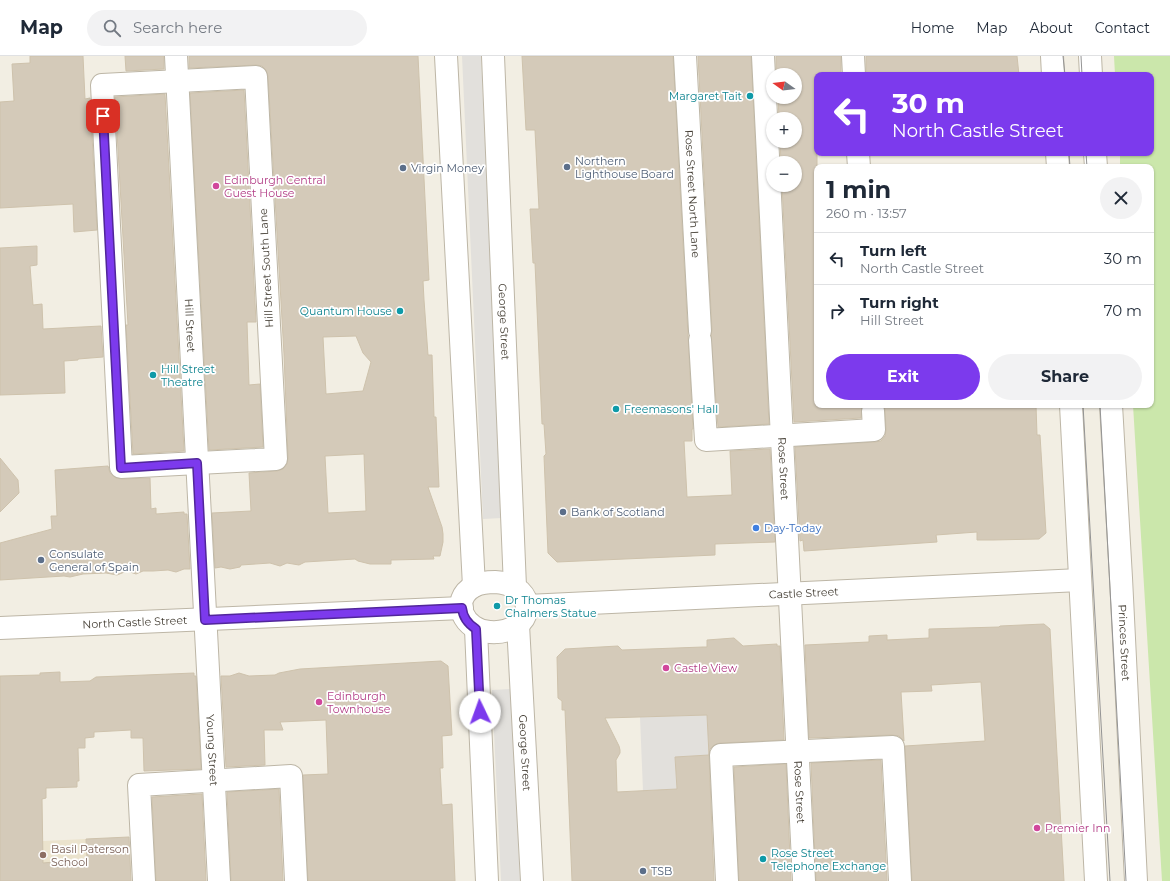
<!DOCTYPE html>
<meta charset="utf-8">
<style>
body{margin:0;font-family:Montserrat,sans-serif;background:#f2f2f3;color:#1f2937;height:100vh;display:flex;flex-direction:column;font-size:15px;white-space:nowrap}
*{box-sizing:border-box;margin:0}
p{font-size:13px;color:#747a83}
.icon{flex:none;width:22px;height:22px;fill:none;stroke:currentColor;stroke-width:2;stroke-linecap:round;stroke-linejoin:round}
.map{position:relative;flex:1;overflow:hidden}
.details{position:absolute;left:814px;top:108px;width:340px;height:244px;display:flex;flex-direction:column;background:#fff;border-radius:8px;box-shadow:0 1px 3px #0004}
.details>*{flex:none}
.top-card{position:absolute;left:814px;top:16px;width:340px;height:84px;border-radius:8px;box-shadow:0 1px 3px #0004;background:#7c3aed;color:#fff;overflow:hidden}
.needle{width:26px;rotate:284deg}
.fabs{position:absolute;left:766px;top:12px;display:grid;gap:8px}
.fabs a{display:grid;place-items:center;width:36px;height:36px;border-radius:50%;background:#fff;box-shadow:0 1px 3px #0004;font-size:20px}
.pin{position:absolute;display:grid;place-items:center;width:34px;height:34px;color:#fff;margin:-17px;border-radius:8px;box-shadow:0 2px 6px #0006}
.me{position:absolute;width:44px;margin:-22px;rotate:357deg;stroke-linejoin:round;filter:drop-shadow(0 0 3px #0008)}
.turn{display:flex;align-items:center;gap:14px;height:84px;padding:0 12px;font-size:18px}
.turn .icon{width:52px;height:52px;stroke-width:2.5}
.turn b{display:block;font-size:28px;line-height:34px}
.round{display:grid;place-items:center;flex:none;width:42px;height:42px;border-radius:21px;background:#f2f2f3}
.head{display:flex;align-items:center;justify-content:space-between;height:68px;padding:0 12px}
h1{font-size:24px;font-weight:700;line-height:30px}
.button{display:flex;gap:8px;margin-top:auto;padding:8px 12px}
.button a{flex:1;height:46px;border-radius:24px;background:#7c3aed;color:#fff;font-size:16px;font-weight:700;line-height:46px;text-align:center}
.button a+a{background:#f2f2f3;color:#1f2937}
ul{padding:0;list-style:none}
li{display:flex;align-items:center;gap:12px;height:52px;padding:0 12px;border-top:1px solid #e0e1e3}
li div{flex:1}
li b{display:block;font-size:15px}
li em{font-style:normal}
header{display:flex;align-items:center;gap:24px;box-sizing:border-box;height:56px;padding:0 20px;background:#fff;border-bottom:1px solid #e0e1e3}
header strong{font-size:19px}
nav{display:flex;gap:22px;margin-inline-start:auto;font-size:14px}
.search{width:280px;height:36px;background:#f2f2f3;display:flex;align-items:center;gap:10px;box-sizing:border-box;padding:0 14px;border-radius:22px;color:#747a83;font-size:15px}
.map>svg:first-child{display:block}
.education{fill:#ebe3cd}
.green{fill:#cbe7ab}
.parking{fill:#e2e0dc}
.building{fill:#d4cab9;stroke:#cec2ac;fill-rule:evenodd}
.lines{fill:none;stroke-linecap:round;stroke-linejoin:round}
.minor-casing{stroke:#bdb6a6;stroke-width:24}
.minor{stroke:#fff;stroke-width:22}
.tram{stroke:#949494;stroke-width:1}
.route-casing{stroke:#51269a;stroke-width:10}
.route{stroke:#7c3aed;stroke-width:7}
.culture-dot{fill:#0f9aa8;stroke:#fff;stroke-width:1.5}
.service-dot{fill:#5c6f8a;stroke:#fff;stroke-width:1.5}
.hotel-dot{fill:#d1479c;stroke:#fff;stroke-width:1.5}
.shop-dot{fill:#3f7fe0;stroke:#fff;stroke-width:1.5}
.education-dot{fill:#8d6e63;stroke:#fff;stroke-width:1.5}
.labels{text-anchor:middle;stroke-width:3.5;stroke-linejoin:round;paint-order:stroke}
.culture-label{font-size:11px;fill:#0d838f;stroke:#fff;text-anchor:start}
.service-label{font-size:11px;fill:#4e5e75;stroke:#fff;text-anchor:start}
.hotel-label{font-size:11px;fill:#b23c85;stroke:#fff;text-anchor:start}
.street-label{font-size:11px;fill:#443e34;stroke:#fff}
.shop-label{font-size:11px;fill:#366cbe;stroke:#fff;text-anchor:start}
.education-label{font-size:11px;fill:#785e54;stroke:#fff;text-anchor:start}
</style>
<header>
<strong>Map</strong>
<div class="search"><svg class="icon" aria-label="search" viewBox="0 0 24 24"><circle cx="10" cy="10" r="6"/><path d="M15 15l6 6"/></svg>Search here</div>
<nav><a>Home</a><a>Map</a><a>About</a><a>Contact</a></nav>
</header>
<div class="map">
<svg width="1170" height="825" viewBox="0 0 1170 825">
<rect width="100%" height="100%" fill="#f2eee3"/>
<path class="education" d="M86 783 87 811 51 815 0 787Z"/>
<path class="green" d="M1114 0H1170V825H1162L1133 349H1151V111H1120V97H1151V19H1115Z"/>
<path class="parking" d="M462 0H481L502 462 483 463Z
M511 633 520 825H501L492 634Z
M707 659 709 699 675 701 677 733 643 735 640 661Z"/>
<path class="building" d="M30 0H83L85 43 90 42 97 174 74 176 73 148 0 152V46L14 45 12 8 30 7Z
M125 0H164V13L126 15Z
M189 0H418L429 224 423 225 424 244 428 299H432L434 361H436L439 431H428L442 471 443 478V486L440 500H433L434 503 391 504V508H370L358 505 355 503 305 506 299 509 287 507 280 510 270 507 241 509 240 511 230 513 221 511 215 512 212 457 251 455 249 417 277 415 283 413 287 408 288 402 284 298 268 20 266 14 262 10 256 9 189 12ZM356 280 363 297 371 306 363 335 326 338 323 281ZM364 398 366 455 328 457 325 400Z
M522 0H673L693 373H692V385H684L687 441 732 439 730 395 770 393 775 486 715 488V499L557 506 548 497 544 400 546 398 544 368H542L535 207H533L530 153H539L535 74H526Z
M698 0H751L769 368 718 371 711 280 712 274Z
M776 0H841V17L817 19V349H862L861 362 794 366 782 129H795V107H781L780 85H795V63H779L778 41H795V19H776Z
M866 0H1017L1019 19H866Z
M244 34 256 266H247L249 329 260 328 263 391 209 394 190 37Z
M165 38 184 395 133 398 126 269H128L115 41Z
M37 190V209L30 210 33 249 42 248 43 273 101 270 103 301 78 303V304L64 305 65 337 0 339V192Z
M884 349H1036L1037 379H1040L1046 477 1039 483 993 484H977V476L936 479 937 486 804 495 803 484 800 485 795 391 875 386 881 385 885 380 886 374 885 354Z
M0 402 18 424 19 437 0 456Z
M108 410 110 417 116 422 122 423 150 422 151 453 156 452V458L184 456V458H187L190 513H184L176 516 168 514 153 515H143L136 518 127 515 117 519 106 517 83 518 70 521 64 520 0 524V487L52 473 51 460H57L55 414Z
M1044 568 1050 573 1064 825H912L905 690 985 685 981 626 931 629 932 635 901 636 904 685 899 680 892 679 809 682 805 589 869 586V580L887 579V584L929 582V573L999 571 1000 570Z
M734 582 743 590 777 588V590H780L784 684 720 687 714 689 710 693 709 699 707 659 605 662 619 690 620 694V697L616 704 617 736 677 733 675 701 709 699 714 825H572L565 654H562V645L558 642 557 601 565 593 618 590 622 594 703 591H707V584Z
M441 605 448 610 452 679 442 680 443 712H440L442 749 452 748 455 825H308L303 719 328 718 326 664 280 666 283 674H264L265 709 226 711 221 620H230L239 617 249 620 275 619 279 617 300 613Z
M60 616V626L90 625 96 621 194 617V620H196L201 713 144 715 143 682H131V674L94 676V681L85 682V692H78L79 725H77V731L46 732V742L42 743 43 807 87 803 86 783 129 781 131 825H0V620L40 619V617Z
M881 704 887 825H816L811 707Z
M786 708 791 825H739L734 711Z
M279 733 283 825H231L227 736Z
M202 738 206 825H156L152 741Z"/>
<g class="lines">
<g class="minor-casing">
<g id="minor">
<path id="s1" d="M176 0 219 825"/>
<path d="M446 0 474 530"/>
<path id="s2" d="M493 0 515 531"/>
<path id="s3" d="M685 0 700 275"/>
<path id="s4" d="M763 0 804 825"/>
<path d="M853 0 854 19"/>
<path d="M1052 0 1053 19"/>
<path d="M1090 0 1091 19"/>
<path d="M256 21 276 403 121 411 102 29Z"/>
<path d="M858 97 859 111"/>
<path d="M1057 97 1058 111"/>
<path d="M1095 97 1096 111"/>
<path d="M700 284 706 384 874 374 873 355"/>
<path d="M1071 349 1096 825"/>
<path id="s5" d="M1111 349 1121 522 1136 825"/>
<path d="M495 526C541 529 535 579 490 576 464 575 449 544 474 530 480 527 488 526 495 526Z"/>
<path id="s6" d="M527 550 1080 524"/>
<path id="s7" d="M518 569 532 825"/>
<path id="s8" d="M0 572 462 552"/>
<path d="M476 573 487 825"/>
<path d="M144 825 139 729 291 720 296 825"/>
<path d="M727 825 721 699 893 691 900 825"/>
</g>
</g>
<use href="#minor" class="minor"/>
<path class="tram" d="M1063 0 1065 19
M1081 0 1082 19
M1069 97 1070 111
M1086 97 1087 111
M1083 349 1110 825
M1100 349 1126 825"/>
</g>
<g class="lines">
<g class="route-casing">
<path id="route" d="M103 60 121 412 197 407 205 564 462 552C463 562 468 568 476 573L480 656"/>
</g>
<use href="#route" class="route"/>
</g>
<g class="culture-dot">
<circle cx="750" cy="40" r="4"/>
<circle cx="400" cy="255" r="4"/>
<circle cx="153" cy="319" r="4"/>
<circle cx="616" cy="353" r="4"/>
<circle cx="497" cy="550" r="4"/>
<circle cx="763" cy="803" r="4"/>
</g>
<g class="service-dot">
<circle cx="567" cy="111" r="4"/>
<circle cx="403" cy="112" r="4"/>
<circle cx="563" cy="456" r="4"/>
<circle cx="41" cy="504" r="4"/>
<circle cx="643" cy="815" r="4"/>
</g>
<g class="hotel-dot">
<circle cx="216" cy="130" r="4"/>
<circle cx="666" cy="612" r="4"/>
<circle cx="319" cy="646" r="4"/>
<circle cx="1037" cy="772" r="4"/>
</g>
<circle class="shop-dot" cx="756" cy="472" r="4"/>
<circle class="education-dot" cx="43" cy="799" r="4"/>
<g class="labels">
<g class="culture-label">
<text x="742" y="44" text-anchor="end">Margaret Tait</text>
<text x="392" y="259" text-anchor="end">Quantum House</text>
<text x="161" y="317">Hill Street<tspan x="161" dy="13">Theatre</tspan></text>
<text x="624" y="357">Freemasons' Hall</text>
<text x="505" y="548">Dr Thomas<tspan x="505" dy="13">Chalmers Statue</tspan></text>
<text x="771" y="801">Rose Street<tspan x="771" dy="13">Telephone Exchange</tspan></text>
</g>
<g class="service-label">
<text x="575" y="109">Northern<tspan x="575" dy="13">Lighthouse Board</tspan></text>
<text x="411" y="116">Virgin Money</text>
<text x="571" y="460">Bank of Scotland</text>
<text x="49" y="502">Consulate<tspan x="49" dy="13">General of Spain</tspan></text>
<text x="651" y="819">TSB</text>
</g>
<g class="hotel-label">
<text x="224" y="128">Edinburgh Central<tspan x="224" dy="13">Guest House</tspan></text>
<text x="674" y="616">Castle View</text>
<text x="327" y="644">Edinburgh<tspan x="327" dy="13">Townhouse</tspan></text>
<text x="1045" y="776">Premier Inn</text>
</g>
<g class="street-label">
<text dy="4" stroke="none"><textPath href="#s3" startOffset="138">Rose Street North Lane</textPath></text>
<text transform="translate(266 212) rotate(-93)" y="4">Hill Street South Lane</text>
<text dy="4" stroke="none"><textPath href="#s2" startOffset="266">George Street</textPath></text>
<text dy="4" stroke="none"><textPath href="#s1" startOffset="270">Hill Street</textPath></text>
<text dy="4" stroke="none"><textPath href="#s4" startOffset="413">Rose Street</textPath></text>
<text dy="4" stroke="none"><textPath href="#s6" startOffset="277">Castle Street</textPath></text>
<text dy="4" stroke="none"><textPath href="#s8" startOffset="135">North Castle Street</textPath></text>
<text dy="4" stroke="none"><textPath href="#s5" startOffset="238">Princes Street</textPath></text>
<text dy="4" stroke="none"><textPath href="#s1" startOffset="695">Young Street</textPath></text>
<text dy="4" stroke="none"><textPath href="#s7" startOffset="128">George Street</textPath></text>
<text dy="4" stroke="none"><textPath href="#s4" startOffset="737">Rose Street</textPath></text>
</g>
<g class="shop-label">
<text x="764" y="476">Day-Today</text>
</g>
<g class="education-label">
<text x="51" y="797">Basil Paterson<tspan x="51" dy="13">School</tspan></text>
</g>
</g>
</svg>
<div class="fabs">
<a><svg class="needle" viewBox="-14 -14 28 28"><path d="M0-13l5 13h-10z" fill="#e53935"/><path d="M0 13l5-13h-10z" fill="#747a83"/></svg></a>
<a>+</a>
<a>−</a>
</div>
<div class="pin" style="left:103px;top:60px;background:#d93025"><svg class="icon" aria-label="arrive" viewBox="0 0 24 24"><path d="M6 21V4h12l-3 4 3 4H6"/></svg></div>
<svg class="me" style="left:480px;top:656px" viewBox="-20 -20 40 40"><circle r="19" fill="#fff"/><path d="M0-13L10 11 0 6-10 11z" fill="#7c3aed"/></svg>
<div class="top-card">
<div class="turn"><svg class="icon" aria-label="left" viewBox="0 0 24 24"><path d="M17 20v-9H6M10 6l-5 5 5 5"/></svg><div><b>30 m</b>North Castle Street</div></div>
</div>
<section class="details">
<div class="head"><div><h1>1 min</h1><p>260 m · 13:57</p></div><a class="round"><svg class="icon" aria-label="close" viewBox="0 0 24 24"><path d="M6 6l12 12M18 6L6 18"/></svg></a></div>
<ul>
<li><svg class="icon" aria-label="left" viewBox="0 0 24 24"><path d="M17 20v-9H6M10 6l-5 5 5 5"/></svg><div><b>Turn left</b><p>North Castle Street</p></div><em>30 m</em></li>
<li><svg class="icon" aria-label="right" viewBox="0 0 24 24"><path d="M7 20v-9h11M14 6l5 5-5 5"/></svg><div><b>Turn right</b><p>Hill Street</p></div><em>70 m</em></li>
</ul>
<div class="button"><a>Exit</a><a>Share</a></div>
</section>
</div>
